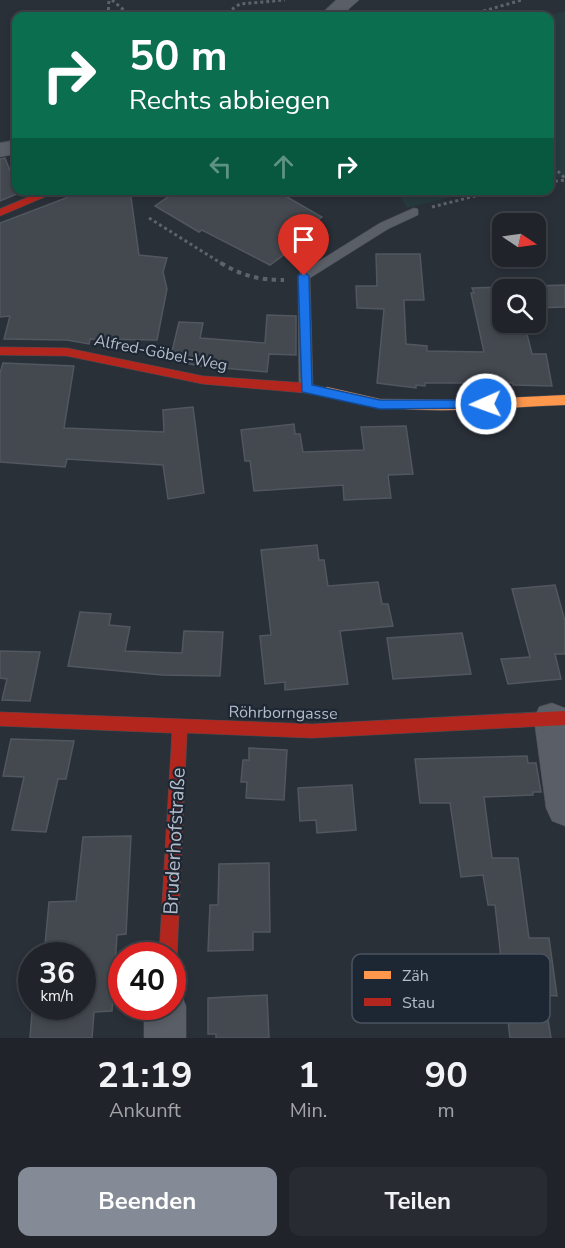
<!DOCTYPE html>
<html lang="de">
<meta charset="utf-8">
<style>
body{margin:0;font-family:"Nunito Sans",sans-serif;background:#282c32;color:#f1f3f6;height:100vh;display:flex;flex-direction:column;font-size:22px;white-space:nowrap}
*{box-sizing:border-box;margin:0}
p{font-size:20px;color:#a2a4a8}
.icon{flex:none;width:33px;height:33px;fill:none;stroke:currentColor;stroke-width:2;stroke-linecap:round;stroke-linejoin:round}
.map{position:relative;height:1038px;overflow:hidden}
.panel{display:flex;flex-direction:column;background:#20242a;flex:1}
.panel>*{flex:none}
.top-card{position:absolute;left:12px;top:12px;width:542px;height:183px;border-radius:12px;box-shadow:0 3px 9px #0003,0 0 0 2px #3d4147;background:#0b6e4f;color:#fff;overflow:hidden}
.needle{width:39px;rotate:103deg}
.controls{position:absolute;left:492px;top:213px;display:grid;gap:12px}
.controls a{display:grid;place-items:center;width:54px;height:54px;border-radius:12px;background:#20242a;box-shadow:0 3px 9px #0003,0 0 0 2px #3d4147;font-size:30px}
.speed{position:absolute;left:18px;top:942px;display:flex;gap:12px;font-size:30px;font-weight:700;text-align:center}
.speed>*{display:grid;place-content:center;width:78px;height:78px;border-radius:50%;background:#20242a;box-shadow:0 3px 9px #0003,0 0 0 2px #3d4147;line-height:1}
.speed small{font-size:15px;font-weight:400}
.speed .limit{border:9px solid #d22;background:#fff;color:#111}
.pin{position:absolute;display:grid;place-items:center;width:51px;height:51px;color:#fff;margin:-62px -26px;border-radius:50% 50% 50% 0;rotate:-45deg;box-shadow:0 0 6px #0007}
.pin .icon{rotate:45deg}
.me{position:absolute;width:66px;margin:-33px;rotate:268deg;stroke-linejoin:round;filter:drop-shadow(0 0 4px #0008)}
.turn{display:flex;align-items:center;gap:21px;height:126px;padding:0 18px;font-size:27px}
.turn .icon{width:78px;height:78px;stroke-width:2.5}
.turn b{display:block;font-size:42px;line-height:51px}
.lanes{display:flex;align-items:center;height:57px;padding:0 18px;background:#0003;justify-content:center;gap:30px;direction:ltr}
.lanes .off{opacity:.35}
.eta{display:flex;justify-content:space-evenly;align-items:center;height:102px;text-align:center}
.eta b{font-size:36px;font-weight:700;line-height:42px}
.cta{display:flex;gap:12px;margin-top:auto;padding:12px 18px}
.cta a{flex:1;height:69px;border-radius:12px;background:#848b96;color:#fff;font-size:24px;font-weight:700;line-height:69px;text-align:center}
.cta a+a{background:#282c32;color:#f1f3f6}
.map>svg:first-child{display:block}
.green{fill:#273a3e}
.building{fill:#444950;stroke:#52575f;stroke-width:1.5}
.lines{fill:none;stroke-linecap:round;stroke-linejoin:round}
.lane-casing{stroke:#484c53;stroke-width:1}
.street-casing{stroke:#484c53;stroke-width:1}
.slow-casing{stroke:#484c53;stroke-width:1}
.jam-casing{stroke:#484c53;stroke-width:1}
.path-far1{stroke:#5d636a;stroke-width:3;stroke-dasharray:3 3;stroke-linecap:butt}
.path{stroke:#5d636a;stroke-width:4;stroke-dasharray:4.5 4.5;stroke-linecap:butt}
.lane{fill:#5a5e66;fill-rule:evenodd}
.street{fill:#5a5e66;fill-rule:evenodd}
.slow{fill:#ff974d;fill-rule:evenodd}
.jam{fill:#b3261e;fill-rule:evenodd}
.route{fill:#1a73e8;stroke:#114b97;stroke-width:1.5}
.labels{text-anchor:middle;stroke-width:4.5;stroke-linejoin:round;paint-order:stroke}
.street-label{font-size:16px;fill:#b4bcc9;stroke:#1d2633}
.near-street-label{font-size:20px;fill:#b4bcc9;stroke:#1d2633}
.key{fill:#1d2633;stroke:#4a5360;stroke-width:1.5}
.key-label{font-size:16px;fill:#b4bcc9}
</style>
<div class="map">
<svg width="565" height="1038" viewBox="0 0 565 1038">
<rect width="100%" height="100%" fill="#2a3038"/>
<path class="green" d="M565 12V178L549 177V16H536Z
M397 191H475L407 208Z"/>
<path class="building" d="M5 158 19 193 0 201V159Z
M70 190H130L139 255 167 258 163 272 167 289 157 340 90 339 89 344 67 340 4 339 10 316 0 317V223L66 198Z
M178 190H275L322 217 293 238 301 242 270 265 202 230 199 232 155 206Z
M376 254H420L424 300H404L406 344 427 346V351L484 352 471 293H474L472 288 565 285V307L536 308V290H502V322H524L532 354H546L552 386 513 385V383H425V386L416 385V388L377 383 384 309 357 308 356 286H377Z
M267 315 296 316V355L269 354 267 372 200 366 170 360 179 322 203 323 200 338 265 343Z
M3 363 74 366 64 428 164 432 163 410 193 407 204 493 168 499 163 465 67 459 65 467 0 462V373Z
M294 424 295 434H300L303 452 364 450 361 427 406 426 413 474 388 475 391 498 344 500 343 485 254 491 250 461H245L241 430Z
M317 545 319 560H324L328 586 378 582 382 604H388L393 626 340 631 348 684 285 690V682L265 684 260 636 271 635 261 550Z
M555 585 565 621V654H555L561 679 508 684 501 659 530 657 512 589Z
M80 612 111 614 109 625 130 627 125 651 182 653 184 631 223 632 220 676 162 675 68 666Z
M462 633 471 674 393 679 387 638Z
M0 651 40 652 30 701 2 700 7 679 0 678Z
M11 739 74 741 66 779H58L46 832 12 830 24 777 3 776Z
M249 748 287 750 284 800 246 798 247 782H241L243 760H249Z
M527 756 528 763H536L541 792H533V795L484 797 492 858H518L529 938H549L557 996 544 995 551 1038H510L495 905H488L483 875 461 877 450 803H420L415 759Z
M352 785 356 830 317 833 316 820 300 821 298 788Z
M131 836 126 934 117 935 112 1011 94 1012 92 1038H30L32 1012H42L43 1006H82V956H44L49 902 76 901 83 837Z
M269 863 270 932H253V950L208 951 210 905H218L219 864Z
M267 995 269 1038H216V1034H208V998Z"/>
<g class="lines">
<g class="lane-casing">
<path id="lane" d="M414 208 418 209V215L388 229 310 278 313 388 311 392H301L299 388 298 276 300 273 380 223Z"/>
</g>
<g class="street-casing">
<path id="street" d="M336 0H359L341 16H319Z
M16 140V154L0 157V143Z
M552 703 565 708V826L552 821 546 808 534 719 539 707Z
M172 988 180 991 186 1006V1038H144V1006H172Z"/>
</g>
<g class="slow-casing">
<path id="slow" d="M327 387 380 399 459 400 565 395V405C485 408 401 419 323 395L321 392Z"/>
</g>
<g class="jam-casing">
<path id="jam" d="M45 190H61L0 216V209Z
M0 347 67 348 203 376 306 383 331 389 333 392 327 397 306 393 203 384 67 356 0 355Z
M565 711V725L312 738 187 733 177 956 172 963V956H159L172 733 0 726V712L312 724Z"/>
</g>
<path class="path-far1" d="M112 0 131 16
M108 16 109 0
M222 16 240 4 285 0
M466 16 522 0
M549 163 565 178
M549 182 565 180
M432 207 499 190
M149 218 224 265"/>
<path class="path" d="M221 263C242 276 260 280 284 280"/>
<use href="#lane" class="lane"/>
<use href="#street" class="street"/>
<use href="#slow" class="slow"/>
<use href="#jam" class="jam"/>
</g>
<path class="route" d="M304 272 309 276 312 385 380 400H486L492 404 491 408 380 409 302 392 298 276Z"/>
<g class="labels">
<g class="street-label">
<text transform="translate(161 352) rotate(11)" y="6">Alfred-Göbel-Weg</text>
<text transform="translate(283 712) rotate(1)" y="6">Röhrborngasse</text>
</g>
<g class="near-street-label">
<text transform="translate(174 841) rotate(-87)" y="7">Bruderhofstraße</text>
</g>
</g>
<rect x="352" y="954" width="198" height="69" rx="9" class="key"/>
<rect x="364" y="971" width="27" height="8" fill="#ff974d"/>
<rect x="364" y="998" width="27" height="8" fill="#b3261e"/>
<g class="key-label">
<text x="402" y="981">Zäh</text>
<text x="402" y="1008">Stau</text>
</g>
</svg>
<div class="controls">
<a><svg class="needle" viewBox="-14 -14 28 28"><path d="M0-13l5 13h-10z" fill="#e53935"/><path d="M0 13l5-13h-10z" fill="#a2a4a8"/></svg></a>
<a><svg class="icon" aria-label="search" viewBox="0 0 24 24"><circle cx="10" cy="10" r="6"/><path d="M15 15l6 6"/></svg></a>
</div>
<div class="speed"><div>36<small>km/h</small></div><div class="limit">40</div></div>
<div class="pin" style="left:304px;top:276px;background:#d93025"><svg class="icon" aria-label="arrive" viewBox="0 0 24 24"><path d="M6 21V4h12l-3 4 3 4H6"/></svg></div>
<svg class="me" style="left:486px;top:404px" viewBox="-20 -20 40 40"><circle r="17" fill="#1a73e8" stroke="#fff" stroke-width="3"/><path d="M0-11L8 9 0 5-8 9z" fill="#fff"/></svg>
<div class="top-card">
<div class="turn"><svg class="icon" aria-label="right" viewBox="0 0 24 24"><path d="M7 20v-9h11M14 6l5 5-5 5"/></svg><div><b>50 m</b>Rechts abbiegen</div></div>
<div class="lanes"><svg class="icon off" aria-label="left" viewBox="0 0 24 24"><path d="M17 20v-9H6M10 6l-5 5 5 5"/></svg><svg class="icon off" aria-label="ahead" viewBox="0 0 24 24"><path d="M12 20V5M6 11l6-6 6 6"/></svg><svg class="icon" aria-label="right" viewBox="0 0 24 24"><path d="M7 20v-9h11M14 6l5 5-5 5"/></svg></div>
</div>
</div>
<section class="panel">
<div class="eta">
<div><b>21:19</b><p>Ankunft</p></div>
<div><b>1</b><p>Min.</p></div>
<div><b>90</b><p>m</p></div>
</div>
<div class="cta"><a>Beenden</a><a>Teilen</a></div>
</section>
